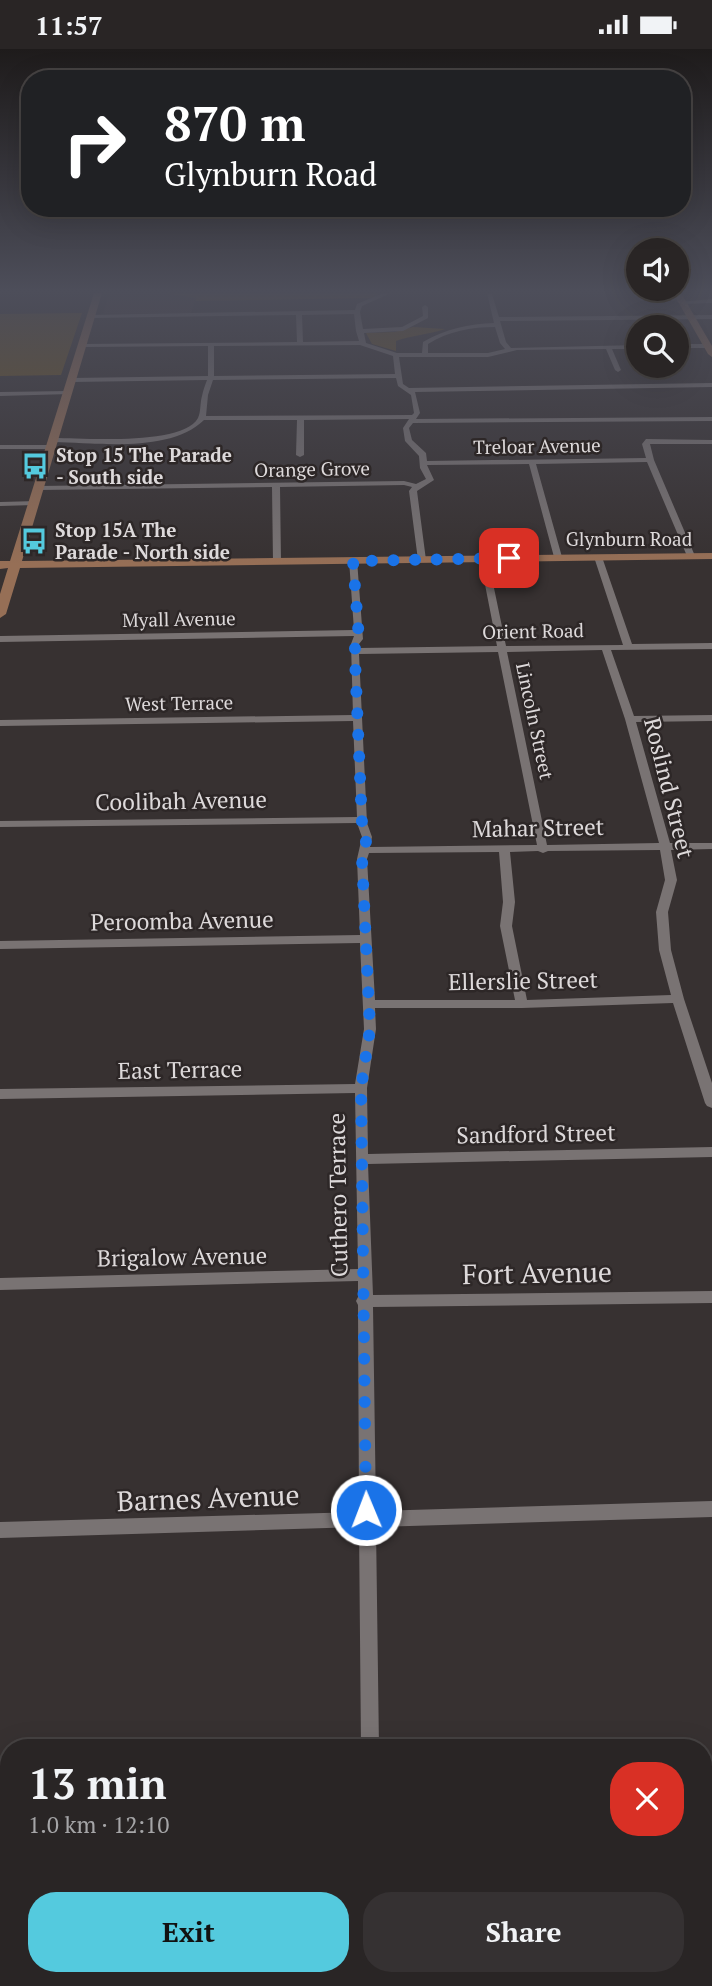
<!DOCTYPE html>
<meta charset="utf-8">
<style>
body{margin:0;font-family:"PT Serif",serif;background:#353132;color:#f1f3f6;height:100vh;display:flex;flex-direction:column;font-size:26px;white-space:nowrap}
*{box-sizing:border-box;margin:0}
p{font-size:23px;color:#a5a5a7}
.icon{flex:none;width:38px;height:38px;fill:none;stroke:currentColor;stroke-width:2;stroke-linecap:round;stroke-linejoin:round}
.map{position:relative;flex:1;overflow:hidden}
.panel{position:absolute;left:0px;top:1690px;width:712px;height:247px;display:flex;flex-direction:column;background:#292525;border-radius:28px 28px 0 0;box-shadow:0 7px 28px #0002,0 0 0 2px #454242}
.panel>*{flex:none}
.guide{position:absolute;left:21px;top:21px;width:670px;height:147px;border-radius:28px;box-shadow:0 7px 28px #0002,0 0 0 2px #454242;background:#202124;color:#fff;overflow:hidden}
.buttons{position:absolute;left:626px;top:189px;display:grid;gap:14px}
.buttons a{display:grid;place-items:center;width:63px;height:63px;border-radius:50%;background:#292525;box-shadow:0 7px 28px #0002,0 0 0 2px #454242;font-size:35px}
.pin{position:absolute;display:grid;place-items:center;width:60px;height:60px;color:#fff;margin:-30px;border-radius:14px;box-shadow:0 4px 10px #0006}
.me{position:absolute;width:77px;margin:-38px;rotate:359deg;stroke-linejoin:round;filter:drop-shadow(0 0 5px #0008)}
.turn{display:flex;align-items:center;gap:24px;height:147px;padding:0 28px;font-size:32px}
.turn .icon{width:91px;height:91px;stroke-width:2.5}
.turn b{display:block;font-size:49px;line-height:60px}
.round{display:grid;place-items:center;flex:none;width:74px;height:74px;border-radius:28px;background:#353132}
.headline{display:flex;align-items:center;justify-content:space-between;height:119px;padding:0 28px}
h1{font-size:42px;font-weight:600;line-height:52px}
.action{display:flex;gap:14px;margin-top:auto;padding:14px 28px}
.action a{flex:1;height:80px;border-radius:28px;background:#54cade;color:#111;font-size:28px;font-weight:600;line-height:80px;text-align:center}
.action a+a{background:#353132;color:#f1f3f6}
.status{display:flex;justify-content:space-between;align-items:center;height:49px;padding:0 35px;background:#292525;direction:ltr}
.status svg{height:19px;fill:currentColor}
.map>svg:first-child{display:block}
.built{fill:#453839}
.green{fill:#6b5220}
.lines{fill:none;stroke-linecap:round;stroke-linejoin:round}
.minor{fill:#797373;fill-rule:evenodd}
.secondary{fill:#966f56;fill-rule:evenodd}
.route{stroke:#1a73e8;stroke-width:12;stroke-dasharray:0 21.6}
.labels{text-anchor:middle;stroke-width:5;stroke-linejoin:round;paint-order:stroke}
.far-street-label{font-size:19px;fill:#ddd9da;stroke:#2d2727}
.far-poi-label{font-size:19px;font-weight:bold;fill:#ddd9da;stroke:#2d2727;text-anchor:start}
.street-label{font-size:23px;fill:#ddd9da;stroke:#2d2727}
.near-street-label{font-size:28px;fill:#ddd9da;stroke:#2d2727}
</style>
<div class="status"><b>11:57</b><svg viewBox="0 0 49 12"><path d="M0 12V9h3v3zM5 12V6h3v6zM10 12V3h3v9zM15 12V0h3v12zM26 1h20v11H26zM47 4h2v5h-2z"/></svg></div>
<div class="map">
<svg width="712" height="1937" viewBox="0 0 712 1937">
<rect width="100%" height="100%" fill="#373131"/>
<path class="built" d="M109 244H381L368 249 195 252 191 264 103 265Z"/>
<path class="green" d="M164 244H381L371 249 196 252V249Z
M82 264 61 326 0 327V265Z
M413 278 445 280C428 286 412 286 396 292V302L372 295 366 284 394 283Z"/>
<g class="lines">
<path class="minor" d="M383 244H391L362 257 360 263 363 280 402 278 423 267 422 258 425 256 428 258V269L403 282 364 284 366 294 397 304H422L423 293C445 280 469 275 494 274L487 244 492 245 499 268 712 266V270L500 272 506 293 511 299 639 296V300H612L621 321 618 323 615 321 606 300 517 301 488 308H399L403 335 409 339 712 334V338L415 343 420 364 416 370 712 368V372L413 374 409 379 412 391 426 404 427 412 646 409 642 395 646 390 712 391V395H650L654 411 695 507 694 509 687 507 647 413 536 415 562 508 558 510 554 508 529 415 427 416 434 431 417 442 426 511 422 513 418 511 409 442 412 438 404 436 280 438 281 513 277 515 273 513 272 438 39 441 35 439 39 437 404 432 416 435 426 430 420 419 419 407 405 392 403 379 409 370 304 371V406L300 408 296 406 297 371H204C170 404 98 394 54 393L50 391 54 389C83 389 183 397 198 369 201 363 200 353 202 347 203 342 205 336 207 331L72 333 69 331 72 329 208 327V297L83 298 81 295 297 293 296 266 91 269 89 266 355 261 357 255ZM354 265 356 282 359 292 303 293 302 266ZM495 278 500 294 505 300 488 304H428V295C449 282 471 278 495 278ZM360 296 393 307 395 325 214 327V297ZM396 329 398 337 411 346 414 364 412 366 206 367 208 346 213 331Z
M712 250V254L682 255 679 253Z
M677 295H707L710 297 707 299H677Z
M68 342 70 343V345L0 347V343Z
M0 396H52L56 398 52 400H0Z
M37 452 38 454 34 456 0 457V453Z
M595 506 602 508 632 595 712 594V600L611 601 634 667 712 666V672L636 673 670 794H712V800L671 801 677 831 668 863 671 901 684 950 712 1034V1059L707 1057 705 1054 673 954 522 959H375L376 980 367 1039 368 1105 712 1098V1108L368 1115 373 1246 712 1242V1254L373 1258 376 1462 712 1452V1468L376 1478 379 1699H361L359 1478 0 1489V1473L359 1463 358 1256 356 1252 358 1248V1232L0 1241V1229L358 1220 355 1044 0 1050V1040L355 1035 364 980 360 894 0 900V892L360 886 357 810 362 788 357 774 0 778V772L357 768 353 672 0 677V671L353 666 351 595 354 587 0 593V587L354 581 349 511 353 509 357 511 363 590 359 595V599L497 597 480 510 484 508 488 510 506 597 623 596 594 508ZM602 601 625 670 659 794 547 796 507 603ZM498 603 537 796 370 798 372 788 367 774 359 605ZM660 801 665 831 656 863 659 901 671 946 527 951 512 877 515 853 510 803 538 802 543 804 548 802ZM499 803 503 853 500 877 515 951H375L367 810 369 804Z
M9 1741V1761L0 1762V1742Z
M704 1791H712V1811H704Z"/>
<path class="secondary" d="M94 244H102L22 512 712 504V510L20 519 6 565 0 569V545L8 519 0 520V512H10Z
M673 244H681L712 297V308L708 305Z"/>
</g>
<linearGradient id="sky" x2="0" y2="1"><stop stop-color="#1e1b1b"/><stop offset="0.47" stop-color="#4d4e5a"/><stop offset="1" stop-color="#4d4e5a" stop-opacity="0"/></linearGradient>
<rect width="712" height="515" fill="url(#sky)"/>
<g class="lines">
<path class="route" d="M366 1461 361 1039 370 980 362 810 367 788 362 774 355 610V595L359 590 353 512 509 509"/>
</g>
<defs>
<g id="bus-bare" transform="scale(2.1)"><path d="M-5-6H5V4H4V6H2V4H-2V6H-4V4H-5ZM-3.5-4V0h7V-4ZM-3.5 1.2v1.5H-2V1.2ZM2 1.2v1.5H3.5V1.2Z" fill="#54cade" stroke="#2d2727" stroke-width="2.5" paint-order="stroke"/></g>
</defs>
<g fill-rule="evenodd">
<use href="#bus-bare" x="35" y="417"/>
<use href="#bus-bare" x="34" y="492"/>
</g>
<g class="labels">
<g class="far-street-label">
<text transform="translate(537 397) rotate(-1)" y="7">Treloar Avenue</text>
<text transform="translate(312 420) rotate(-1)" y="7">Orange Grove</text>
<text x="629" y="497">Glynburn Road</text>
<text transform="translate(179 570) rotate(-1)" y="7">Myall Avenue</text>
<text transform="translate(533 582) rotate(-1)" y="7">Orient Road</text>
<text transform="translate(179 654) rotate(-1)" y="7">West Terrace</text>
<text transform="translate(535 672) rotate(78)" y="7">Lincoln Street</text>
</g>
<g class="far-poi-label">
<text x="56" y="413">Stop 15 The Parade<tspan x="56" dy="22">- South side</tspan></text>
<text x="55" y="488">Stop 15A The<tspan x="55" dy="22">Parade - North side</tspan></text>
</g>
<g class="street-label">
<text transform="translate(669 739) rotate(76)" y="8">Roslind Street</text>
<text transform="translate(181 752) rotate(-1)" y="8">Coolibah Avenue</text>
<text transform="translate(538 779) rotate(-1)" y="8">Mahar Street</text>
<text transform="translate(182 872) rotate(-1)" y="8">Peroomba Avenue</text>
<text transform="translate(523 932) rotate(-1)" y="8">Ellerslie Street</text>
<text transform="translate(180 1021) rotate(-1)" y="8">East Terrace</text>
<text transform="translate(536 1085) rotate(-1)" y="8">Sandford Street</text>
<text transform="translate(338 1146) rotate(-91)" y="8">Cuthero Terrace</text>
<text transform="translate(182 1208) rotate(-1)" y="8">Brigalow Avenue</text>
</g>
<g class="near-street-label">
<text transform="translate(537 1224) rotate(-1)" y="10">Fort Avenue</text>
<text transform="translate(208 1449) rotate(-2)" y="10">Barnes Avenue</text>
</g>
</g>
</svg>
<div class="buttons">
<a><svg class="icon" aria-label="sound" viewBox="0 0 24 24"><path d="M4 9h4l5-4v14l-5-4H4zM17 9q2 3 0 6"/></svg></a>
<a><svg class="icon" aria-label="search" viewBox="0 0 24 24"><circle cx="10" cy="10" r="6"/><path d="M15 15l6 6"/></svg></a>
</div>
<div class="pin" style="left:509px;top:509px;background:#d93025"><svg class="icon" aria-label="arrive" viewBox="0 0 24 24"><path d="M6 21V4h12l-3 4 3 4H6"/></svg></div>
<svg class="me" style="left:366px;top:1461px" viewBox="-20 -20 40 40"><circle r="17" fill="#1a73e8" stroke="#fff" stroke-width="3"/><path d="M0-11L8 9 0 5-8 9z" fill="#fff"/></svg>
<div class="guide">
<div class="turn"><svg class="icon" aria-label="right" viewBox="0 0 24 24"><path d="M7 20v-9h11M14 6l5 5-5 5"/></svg><div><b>870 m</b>Glynburn Road</div></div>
</div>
<section class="panel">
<div class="headline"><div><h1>13 min</h1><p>1.0 km · 12:10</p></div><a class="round" style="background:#d93025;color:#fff"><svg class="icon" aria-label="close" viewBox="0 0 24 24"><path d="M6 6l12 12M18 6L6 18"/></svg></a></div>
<div class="action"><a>Exit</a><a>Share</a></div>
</section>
</div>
